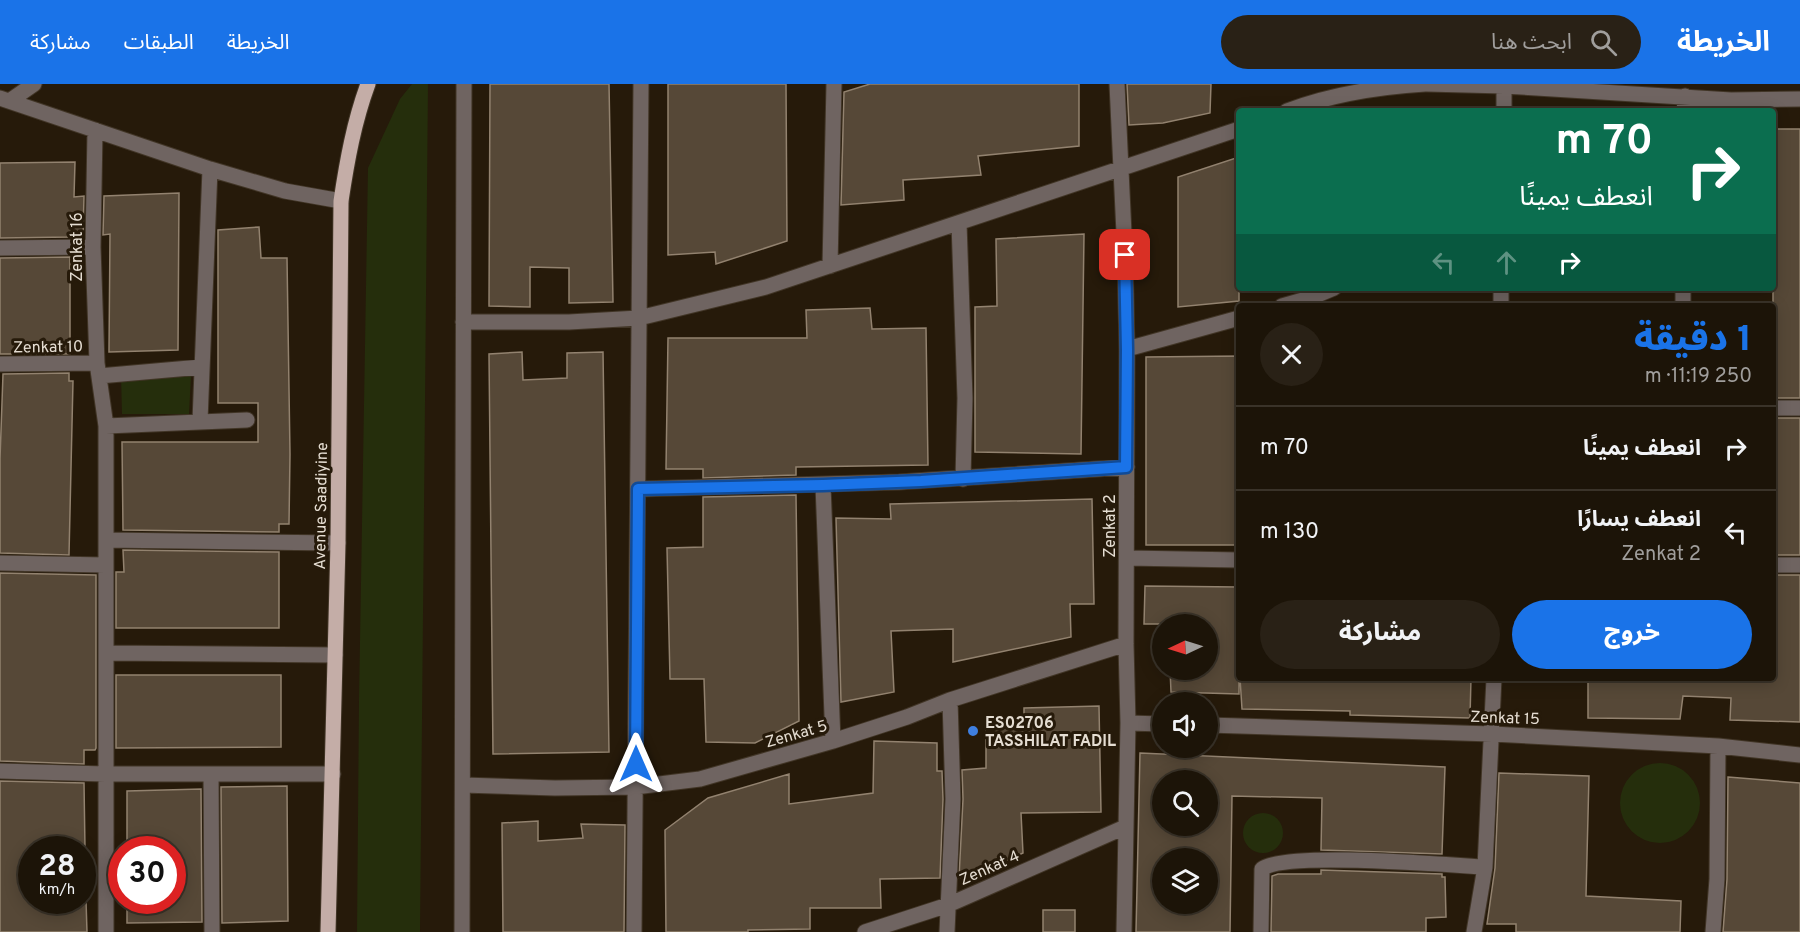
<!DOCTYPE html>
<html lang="ar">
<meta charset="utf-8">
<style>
body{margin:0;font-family:Overpass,"Noto Sans Arabic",sans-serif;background:#292116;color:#f1f3f6;direction:rtl;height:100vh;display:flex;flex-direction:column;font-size:22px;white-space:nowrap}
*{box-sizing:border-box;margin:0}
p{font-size:20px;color:#a09e9c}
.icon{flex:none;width:33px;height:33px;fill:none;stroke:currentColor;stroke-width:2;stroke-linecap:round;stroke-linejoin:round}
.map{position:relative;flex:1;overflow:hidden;direction:ltr}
.drawer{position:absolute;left:1236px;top:219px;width:540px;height:378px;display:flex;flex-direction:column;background:#1c1408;border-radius:6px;box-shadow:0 3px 15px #0003,0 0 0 2px #3a3329;direction:rtl}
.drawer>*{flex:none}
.top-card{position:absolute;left:1236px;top:24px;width:540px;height:183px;border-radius:6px;box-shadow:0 3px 15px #0003,0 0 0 2px #3a3329;direction:rtl;background:#0b6e4f;color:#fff;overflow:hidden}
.needle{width:39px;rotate:266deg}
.controls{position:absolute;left:1152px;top:530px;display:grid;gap:12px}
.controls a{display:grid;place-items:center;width:66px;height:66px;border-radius:50%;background:#1c1408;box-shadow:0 3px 15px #0003,0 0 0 2px #3a3329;font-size:30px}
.speed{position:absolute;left:18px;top:752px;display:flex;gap:12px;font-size:30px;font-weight:700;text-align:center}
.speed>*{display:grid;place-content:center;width:78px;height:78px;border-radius:50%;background:#1c1408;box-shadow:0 3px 15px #0003,0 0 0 2px #3a3329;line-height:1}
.speed small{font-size:15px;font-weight:400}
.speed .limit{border:9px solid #d22;background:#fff;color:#111}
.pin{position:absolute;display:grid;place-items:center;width:51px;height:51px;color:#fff;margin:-26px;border-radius:12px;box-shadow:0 3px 9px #0006}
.me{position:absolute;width:66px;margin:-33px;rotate:0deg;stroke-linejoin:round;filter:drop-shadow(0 0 4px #0008)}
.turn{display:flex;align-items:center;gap:21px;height:126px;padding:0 24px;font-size:27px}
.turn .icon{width:78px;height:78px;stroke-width:2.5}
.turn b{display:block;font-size:42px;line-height:51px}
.lanes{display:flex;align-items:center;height:57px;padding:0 24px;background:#0003;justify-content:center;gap:30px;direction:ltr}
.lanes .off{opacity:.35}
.round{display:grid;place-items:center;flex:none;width:63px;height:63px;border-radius:32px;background:#292116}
.overview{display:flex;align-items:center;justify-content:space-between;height:102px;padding:0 24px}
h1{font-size:36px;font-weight:800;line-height:45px;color:#1a73e8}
.cta{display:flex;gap:12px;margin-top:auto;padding:12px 24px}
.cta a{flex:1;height:69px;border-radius:36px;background:#1a73e8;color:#fff;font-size:24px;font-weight:800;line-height:69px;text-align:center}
.cta a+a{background:#292116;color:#f1f3f6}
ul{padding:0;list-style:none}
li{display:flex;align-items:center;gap:18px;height:84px;padding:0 24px;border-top:2px solid #3a3329}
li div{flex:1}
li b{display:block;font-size:22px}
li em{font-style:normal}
header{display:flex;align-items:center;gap:36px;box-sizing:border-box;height:84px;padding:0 30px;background:#1a73e8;color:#fff}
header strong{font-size:28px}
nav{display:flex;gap:33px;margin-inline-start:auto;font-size:21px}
.search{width:420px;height:54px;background:#292116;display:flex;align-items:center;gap:15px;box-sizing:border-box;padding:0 21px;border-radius:33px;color:#a09e9c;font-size:22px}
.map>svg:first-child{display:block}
.green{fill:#252e0c}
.building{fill:#564837;stroke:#92826f;stroke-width:1.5;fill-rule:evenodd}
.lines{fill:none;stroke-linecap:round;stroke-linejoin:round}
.minor-casing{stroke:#413526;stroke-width:17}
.major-casing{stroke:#413526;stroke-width:17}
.minor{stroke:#6f6461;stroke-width:15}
.major{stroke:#c4ada7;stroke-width:15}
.route-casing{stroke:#114b97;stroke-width:15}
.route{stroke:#1a73e8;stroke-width:10}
.shop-dot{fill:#3f7fe0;stroke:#261a0a;stroke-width:2}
.labels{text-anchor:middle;stroke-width:6;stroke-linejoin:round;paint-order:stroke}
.street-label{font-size:16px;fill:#e5ddd2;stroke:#261a0a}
.poi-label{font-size:16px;font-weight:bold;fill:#e5ddd2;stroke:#261a0a;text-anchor:start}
</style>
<header>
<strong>الخريطة</strong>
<div class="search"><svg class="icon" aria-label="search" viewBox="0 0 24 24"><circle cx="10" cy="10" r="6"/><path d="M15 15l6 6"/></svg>ابحث هنا</div>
<nav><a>الخريطة</a><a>الطبقات</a><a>مشاركة</a></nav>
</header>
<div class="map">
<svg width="1800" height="848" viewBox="0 0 1800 848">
<rect width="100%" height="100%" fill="#261a0a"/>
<path class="green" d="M412 0H428L420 848H357L359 617 368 84 400 15Z
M121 292H191L189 330H122Z
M1620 719a40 40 0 1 1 80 0a40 40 0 1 1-80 0Z
M1243 749a20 20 0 1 1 40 0a20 20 0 1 1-40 0Z"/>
<path class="building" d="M490 0H609L613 218 569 219V184L530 183V223L489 222Z
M668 0H786L787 157 716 180 715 168 668 171Z
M870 0H1079V62L978 72 981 91 903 96 904 116 841 121 844 8Z
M1127 0H1211L1210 29 1163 39 1129 41Z
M1773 45H1800V314H1773Z
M1239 73V217L1178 223V93Z
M75 78 74 113 84 112 83 151H70V153L0 154V79Z
M179 109 178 266 109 268 110 150 103 151 104 112Z
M259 143 261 174H287L290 370 289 440H279V448L123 446 122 358H258V319H218V146Z
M1084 150 1081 370 975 368V223L997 222 996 155Z
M70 173V270H0V174Z
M870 224 872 245 926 244 928 381 796 383V391L703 394V385H666L668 254H807L806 226Z
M522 268 523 296 567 294V269L603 268 609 668 493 670 489 270Z
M1239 272V461H1146V273Z
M69 289V297H73L69 471 0 469V375L3 290Z
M1773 334H1800V471H1773Z
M796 411 799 637 755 659 706 658 704 595H670L667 464 703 463V413Z
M1092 415 1094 520H1070L1071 553 953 578V545L891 547 894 608 841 618 836 434 891 435 890 420Z
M123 466 279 468V544H116V488H124Z
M0 489 96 491V664L95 666H84V680L0 677Z
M1773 491H1800V638L1730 636 1731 614 1683 612 1680 635 1588 634V594H1773Z
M1145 502 1239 503V610L1171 608 1170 585H1208V540H1144Z
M116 591H281V663L116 664Z
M1240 594H1471L1470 634 1350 631V627L1242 625Z
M1099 622 1101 728 1021 729 1023 769 970 793 959 794 963 715 962 686 986 684V639H1024V624Z
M874 657 937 659V687H942L943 715 940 794 880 795 881 824H810V845L748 846V848H666L665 746 708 714 789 690V720L873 709Z
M1140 669 1445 683 1442 770 1321 766 1322 714 1232 712 1230 848H1136ZM1162 696H1208V741H1162ZM1162 774H1208V819H1162Z
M1499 689 1589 692 1586 812 1681 817 1680 848H1516V840H1487L1495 784Z
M1728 693 1800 699V848H1723L1727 795Z
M0 697 84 699 85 765H32V816H86L87 848H0Z
M287 702 288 837 222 839 221 703Z
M201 705 202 838 127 839V816H172V765H127V707Z
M538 737V757L583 754 581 740 625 741 624 848H503L502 739Z
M1321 786 1442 790V793H1445L1446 833 1426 834V848H1271L1272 792 1278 790H1321Z
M1043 826H1075V848H1043Z"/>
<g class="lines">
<g class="minor-casing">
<path id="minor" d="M1117 0 1125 171 1127 265 1126 560 1128 639 1124 848
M1427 0 1504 2 1731 16 1800 15
M0 14 210 85 285 107 341 117
M11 16 34 0
M1287 27C1332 10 1377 3 1425 0
M1504 27V0
M1684 27 1685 12
M95 46 93 163 97 279 106 342V848
M959 139 965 314 963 395
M0 164 93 163
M830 182 834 0
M1282 222 1310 214 1334 204
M1501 222V204
M1683 222V204
M463 238H569L639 234 766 203 1239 45
M1127 265 1239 234
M0 280 97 279
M99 292 201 283
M1773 324H1800
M200 337 210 85
M106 342 247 336
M823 401 833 657
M638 405 899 398 1127 383
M106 456 338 459
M1127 474 1239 476
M0 479 105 481
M1773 481H1800
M106 569 335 571
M1128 639 1162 640
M1208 641 1492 650 1718 662 1800 671
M0 687 105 690H333
M211 691 212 848
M463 701 555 704 635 703 700 695 833 657 907 633 950 616 1126 560
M462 848 464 0
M634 848 641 0
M865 848 948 821 1125 743
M947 848 953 715 950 616
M1261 848 1262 785C1284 767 1448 781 1485 783
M1474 848 1485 783 1494 594
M1713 848 1717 795 1718 662"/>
</g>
<g class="major-casing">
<path id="major" d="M328 848 338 459 341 117C347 77 354 38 368 0"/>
</g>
<use href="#minor" class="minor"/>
<use href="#major" class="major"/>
</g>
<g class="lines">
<g class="route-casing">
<path id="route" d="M636 680 638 405 823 401 921 397 1126 383 1127 266 1125 171"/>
</g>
<use href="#route" class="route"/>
</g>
<circle class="shop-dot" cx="973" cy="647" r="6"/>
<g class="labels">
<g class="street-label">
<text transform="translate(76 163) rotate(-90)" y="6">Zenkat 16</text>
<text transform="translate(48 262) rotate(-1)" y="6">Zenkat 10</text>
<text transform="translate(320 422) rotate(-89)" y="6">Avenue Saadiyine</text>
<text transform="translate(1109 442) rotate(-90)" y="6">Zenkat 2</text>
<text transform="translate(1505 633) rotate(2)" y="6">Zenkat 15</text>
<text transform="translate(796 649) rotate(-16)" y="6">Zenkat 5</text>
<text transform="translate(989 783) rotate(-24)" y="6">Zenkat 4</text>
</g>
<g class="poi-label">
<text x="985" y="644">ES02706<tspan x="985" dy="18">TASSHILAT FADIL</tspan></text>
</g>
</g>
</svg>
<div class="controls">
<a><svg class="needle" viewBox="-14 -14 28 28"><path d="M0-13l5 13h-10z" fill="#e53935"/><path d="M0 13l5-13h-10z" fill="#a09e9c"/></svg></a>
<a><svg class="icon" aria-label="sound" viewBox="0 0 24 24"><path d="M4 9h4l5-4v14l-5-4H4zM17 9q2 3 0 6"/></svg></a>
<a><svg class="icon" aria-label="search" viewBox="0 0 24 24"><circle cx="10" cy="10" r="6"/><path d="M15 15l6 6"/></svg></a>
<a><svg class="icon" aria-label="layers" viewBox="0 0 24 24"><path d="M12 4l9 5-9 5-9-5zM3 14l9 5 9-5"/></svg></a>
</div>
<div class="speed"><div>28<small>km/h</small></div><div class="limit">30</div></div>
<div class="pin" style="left:1125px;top:171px;background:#d93025"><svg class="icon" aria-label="arrive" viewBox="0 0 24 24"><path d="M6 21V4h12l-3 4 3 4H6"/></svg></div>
<svg class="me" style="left:636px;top:680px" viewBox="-20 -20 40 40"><path d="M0-17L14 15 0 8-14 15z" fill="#1a73e8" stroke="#fff" stroke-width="4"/></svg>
<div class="top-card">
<div class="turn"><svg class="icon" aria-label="right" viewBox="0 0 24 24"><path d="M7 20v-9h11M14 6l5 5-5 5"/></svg><div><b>70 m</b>انعطف يمينًا</div></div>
<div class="lanes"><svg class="icon off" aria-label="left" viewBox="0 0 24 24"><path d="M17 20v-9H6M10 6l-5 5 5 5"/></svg><svg class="icon off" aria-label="ahead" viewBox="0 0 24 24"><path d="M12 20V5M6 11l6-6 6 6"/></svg><svg class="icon" aria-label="right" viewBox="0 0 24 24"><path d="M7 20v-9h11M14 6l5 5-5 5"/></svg></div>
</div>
<section class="drawer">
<div class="overview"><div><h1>1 دقيقة</h1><p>250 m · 11:19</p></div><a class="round"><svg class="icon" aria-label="close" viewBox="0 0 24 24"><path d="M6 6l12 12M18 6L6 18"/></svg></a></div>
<ul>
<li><svg class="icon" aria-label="right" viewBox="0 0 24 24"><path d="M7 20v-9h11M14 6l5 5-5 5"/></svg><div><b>انعطف يمينًا</b></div><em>70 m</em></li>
<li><svg class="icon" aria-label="left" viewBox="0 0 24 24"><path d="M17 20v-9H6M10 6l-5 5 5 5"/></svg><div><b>انعطف يسارًا</b><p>Zenkat 2</p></div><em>130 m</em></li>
</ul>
<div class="cta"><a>خروج</a><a>مشاركة</a></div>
</section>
</div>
